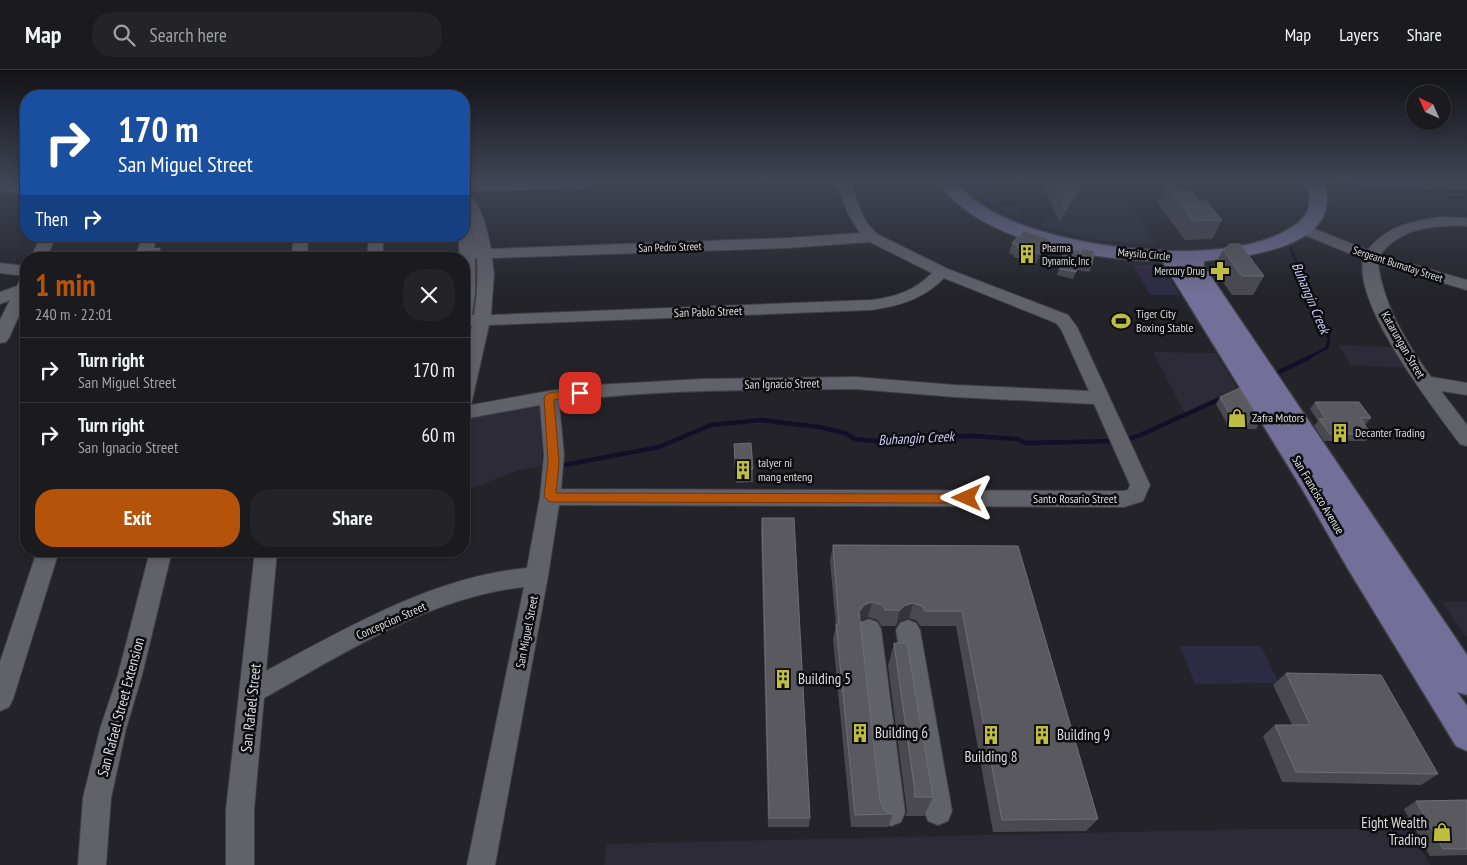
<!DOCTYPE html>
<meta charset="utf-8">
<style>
body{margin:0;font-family:"PT Sans Narrow",sans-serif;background:#232328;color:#f1f3f6;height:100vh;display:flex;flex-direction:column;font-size:19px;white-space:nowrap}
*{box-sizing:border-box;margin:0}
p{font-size:16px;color:#9fa1a4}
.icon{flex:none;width:28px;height:28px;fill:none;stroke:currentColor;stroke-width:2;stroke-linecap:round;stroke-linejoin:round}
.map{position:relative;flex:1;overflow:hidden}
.drawer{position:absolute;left:20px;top:182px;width:450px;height:305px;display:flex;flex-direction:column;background:#1a1a1f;border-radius:20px;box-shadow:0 2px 8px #0003,0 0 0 1px #38383d}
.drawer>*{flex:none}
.hud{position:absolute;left:20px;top:20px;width:450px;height:152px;border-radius:20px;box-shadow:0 2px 8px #0003,0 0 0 1px #38383d;background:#1a4fa0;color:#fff;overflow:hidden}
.needle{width:32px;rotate:315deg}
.tools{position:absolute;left:1406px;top:15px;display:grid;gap:10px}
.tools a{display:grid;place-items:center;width:45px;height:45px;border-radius:50%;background:#1a1a1f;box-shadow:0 2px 8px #0003,0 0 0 1px #38383d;font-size:25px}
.pin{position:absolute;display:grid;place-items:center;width:42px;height:42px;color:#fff;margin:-21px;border-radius:10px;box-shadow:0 2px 8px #0006}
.me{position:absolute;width:55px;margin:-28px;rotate:270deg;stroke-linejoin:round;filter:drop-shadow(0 0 4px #0008)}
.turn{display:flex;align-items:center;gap:18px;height:105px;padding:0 15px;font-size:22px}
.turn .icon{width:65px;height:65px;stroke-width:2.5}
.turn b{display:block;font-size:35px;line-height:42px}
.then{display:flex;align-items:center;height:48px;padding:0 15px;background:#0003;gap:10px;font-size:19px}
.round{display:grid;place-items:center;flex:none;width:52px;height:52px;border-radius:20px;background:#232328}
.headline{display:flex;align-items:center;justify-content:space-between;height:85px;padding:0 15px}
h1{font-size:30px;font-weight:600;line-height:38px;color:#b45309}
.button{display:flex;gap:10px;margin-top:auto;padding:10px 15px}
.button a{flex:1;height:58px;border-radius:20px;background:#b45309;color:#fff;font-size:20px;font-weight:600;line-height:58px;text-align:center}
.button a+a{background:#232328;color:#f1f3f6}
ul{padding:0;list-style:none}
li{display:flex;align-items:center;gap:15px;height:65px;padding:0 15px;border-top:1px solid #38383d}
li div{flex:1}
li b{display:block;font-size:19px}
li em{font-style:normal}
header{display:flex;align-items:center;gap:30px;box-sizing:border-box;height:70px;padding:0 25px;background:#1a1a1f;border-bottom:1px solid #38383d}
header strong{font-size:24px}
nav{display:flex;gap:28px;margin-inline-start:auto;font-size:18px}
.search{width:350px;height:45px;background:#232328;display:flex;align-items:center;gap:12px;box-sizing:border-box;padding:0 18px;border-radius:20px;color:#9fa1a4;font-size:19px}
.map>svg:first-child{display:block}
.built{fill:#2c2b37}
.green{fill:#2d2a43}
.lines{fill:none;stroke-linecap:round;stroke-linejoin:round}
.stream-far1{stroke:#140f29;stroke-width:3}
.stream{stroke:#140f29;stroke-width:4.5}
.minor-casing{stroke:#3f3e44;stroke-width:2}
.major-casing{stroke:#3f3e44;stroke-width:3}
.minor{fill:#616169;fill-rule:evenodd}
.major{fill:#746f98;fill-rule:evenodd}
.wall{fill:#4a4950}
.shaded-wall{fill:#34333a}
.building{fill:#5a5960;stroke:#6f6e74}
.route{fill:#b45309;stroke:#753606}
.labels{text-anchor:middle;stroke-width:5;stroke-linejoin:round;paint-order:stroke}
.far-street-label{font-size:11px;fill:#dedee2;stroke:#0d0d10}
.far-poi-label{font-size:11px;fill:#dedee2;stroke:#0d0d10;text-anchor:start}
.street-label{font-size:12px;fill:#dedee2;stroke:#0d0d10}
.poi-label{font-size:12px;fill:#dedee2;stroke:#0d0d10;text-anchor:start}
.water-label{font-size:14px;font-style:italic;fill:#cdc9f7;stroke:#0d0d10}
.near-poi-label{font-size:15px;fill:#dedee2;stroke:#0d0d10;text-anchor:start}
.near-street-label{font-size:15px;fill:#dedee2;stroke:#0d0d10}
</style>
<header>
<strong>Map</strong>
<div class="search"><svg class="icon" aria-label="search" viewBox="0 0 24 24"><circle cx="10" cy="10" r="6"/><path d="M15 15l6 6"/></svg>Search here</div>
<nav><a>Map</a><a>Layers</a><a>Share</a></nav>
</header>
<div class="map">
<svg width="1467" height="795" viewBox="0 0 1467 795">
<rect width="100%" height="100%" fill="#232329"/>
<path class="built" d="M1040 113H1116L1157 176 1088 169 1041 157 1045 150H1056Z
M1338 275 1393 277 1407 298 1351 295Z
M1153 282 1216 283 1237 319 1185 344Z
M541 335 542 396 520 400 464 421V349Z
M1442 532H1467V568Z
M1247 759H1410L1430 795H604L607 774Z"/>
<path class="green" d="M965 113H991L1000 137H1016L1020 148 980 127Z
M1133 195H1161L1180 225H1150Z
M1180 576H1261L1279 613 1195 614Z"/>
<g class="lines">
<path class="stream-far1" d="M1337 113 1362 119 1467 122
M1291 178 1311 233 1329 269 1327 278 1307 288"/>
<path class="stream" d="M1273 305 1310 287
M1124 370 1138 366 1222 328
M559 396 659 377 711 355 761 350 819 357 845 363 855 369 887 372 914 367 974 366 1017 369 1026 373 1116 371"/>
<g class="minor-casing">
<path id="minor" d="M837 113H851L861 142 867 153 877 164 948 199 1068 245 1077 257 1150 415 1143 431 1124 437 559 435 548 506 495 795H467L524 517C430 527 345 583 264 628L254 740V795H226V740L255 481H277L266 601C349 557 433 507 527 498L540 427 544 385 540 335 464 349V295L472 256H464V189H460L458 166H464V154L469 155 476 179C472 160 464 142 464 123L469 124C483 139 487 159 491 179L787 168 860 163 847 142ZM870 172 932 203C914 221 895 227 871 230L491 245 494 204 492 188 787 178ZM475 188H477C478 208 477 226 474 245H472L475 223ZM944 208 1056 253 1061 259 1089 321 955 315 855 307 703 309 595 315 549 321 471 335 489 255 871 240C900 236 923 229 944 208ZM855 319 955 327 1094 334 1130 415 1128 420 1124 421 561 419 564 385 559 332C657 319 756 320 855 319Z
M1443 147 1467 148V156C1435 155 1401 157 1380 185L1467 210V220L1378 194C1384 236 1406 272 1431 307L1467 313V325L1441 321 1467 355V376L1460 374C1432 336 1354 237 1363 189L1297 162 1295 159 1297 156H1307L1368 180C1386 156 1414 150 1443 147Z
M41 166H56L46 189H30Z
M142 166H157L151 189H135Z
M294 166H308L307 189H291Z
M369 166H383V189H367Z
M0 193 26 196V206L0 203Z
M26 208V230L9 268 6 272 0 273V250L10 230 0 234V222L17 216 20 210Z
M37 481H59L13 629 9 637 0 641V592Z
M150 481H172L142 605 126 659 111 728 106 795H78L83 728 100 659 118 605Z
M869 549 877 552 881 559 905 742 901 752 891 756 881 752 877 742 857 559 861 552Z
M908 550 916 553 920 560 952 741 948 751 938 755 928 751 924 741 896 560 900 553Z"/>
</g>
<g class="major-casing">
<path id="major" d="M0 113 26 115V125L0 120Z
M464 113H587L584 117 578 118 464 121Z
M939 113H957C977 138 1011 152 1041 161 1105 181 1228 194 1287 160 1296 155 1305 149 1308 139 1311 131 1309 121 1306 113H1324C1345 177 1246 187 1204 191V196L1467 585V625L1457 622 1467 636V681L1456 676 1348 499 1301 417 1162 191C1093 190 981 173 939 113Z"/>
</g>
<use href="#minor" class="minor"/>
<use href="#major" class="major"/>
</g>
<path class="wall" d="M1043 113H1080L1081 114 1076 127 1060 153Z
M1423 113H1467V118H1428Z
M1165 114 1200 131 1222 150 1212 169 1185 170 1157 132Z
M1048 169 1045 179 1036 194 1014 187V185L1009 183 1012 173Z
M1065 178 1080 185 1082 179 1092 195 1089 202 1077 200 1079 188 1076 202 1073 209 1057 205Z
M1223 180 1264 206 1253 225H1232L1213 198Z
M1220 327 1260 352 1256 359H1230L1216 334Z
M1315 332 1371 348 1365 355 1371 364 1366 371H1324L1314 356 1318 351 1310 339Z
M734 374 753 399V412L736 413 734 387Z
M762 448 810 748 809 757H768L761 461Z
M833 475 1018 476 1098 749 1086 761 993 762 956 556H920L917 551 909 548 899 551 896 556H881L878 550 868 547 860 550V551L880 730 884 740 893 744 888 757H851L833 569 836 556 830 491Z
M894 573 933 727 924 746H905L907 742 888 596Z
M1286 603 1438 704 1421 715 1282 712 1263 666 1275 655H1292L1273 615Z
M1467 730V785L1430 786 1404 739 1416 731Z"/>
<path class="shaded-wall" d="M1081 114 1076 127 1060 153 1065 140Z
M1048 169 1045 179 1036 194 1039 184Z
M160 178 167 189H157Z
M872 532 868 547 860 550 855 558 859 542 864 535Z
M913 533 909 548 899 551 896 556 900 540 904 536Z"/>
<path class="building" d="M1053 113H1080L1081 114 1065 140Z
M1165 114 1194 123 1200 131H1206L1222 150 1193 151Z
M1024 161 1048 169 1039 184 1017 177 1018 175 1012 173Z
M1230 174H1240L1264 206H1242L1223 180Z
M160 178 157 189H134L136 181Z
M1065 178 1080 181 1076 202 1060 199Z
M1082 179 1094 181 1092 195 1079 193Z
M1240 318 1260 352H1234L1220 327Z
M1315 332H1359L1371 348H1360L1371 364H1330L1319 349H1326Z
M751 373 753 399 736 400 734 374Z
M762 448H794L810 748H769Z
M833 475 1018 476 1098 749 1002 750 962 541H925L922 536 913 533 904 536 900 540H885L882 535 872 532 864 535 859 542 880 730 884 740 893 744 855 745 836 554H839Z
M894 573H907L933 727H914L915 722Z
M1286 603 1381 605 1438 704 1296 702 1275 655H1310Z
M1467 730V779H1443L1416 731Z"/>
<linearGradient id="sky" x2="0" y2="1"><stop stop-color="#131317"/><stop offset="0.5" stop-color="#3f4554"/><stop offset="1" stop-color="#3f4554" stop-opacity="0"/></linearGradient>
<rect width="1467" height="224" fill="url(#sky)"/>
<path class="route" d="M580 319 585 323 584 326 554 330 559 392 556 423 967 424 973 428 967 433 550 432 544 427 548 392 544 327 549 323Z"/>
<defs>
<g id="building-bare" transform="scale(1.5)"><path d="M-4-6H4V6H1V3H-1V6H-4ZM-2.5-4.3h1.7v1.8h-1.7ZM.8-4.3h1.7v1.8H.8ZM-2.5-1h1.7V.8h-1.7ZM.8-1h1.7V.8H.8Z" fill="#bebf42" stroke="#0d0d10" stroke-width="2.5" paint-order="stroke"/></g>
<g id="pharmacy-bare" transform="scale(1.5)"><path d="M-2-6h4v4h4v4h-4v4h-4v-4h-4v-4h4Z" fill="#bebf42" stroke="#0d0d10" stroke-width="2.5" paint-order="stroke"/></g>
<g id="stadium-bare" transform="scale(1.5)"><path d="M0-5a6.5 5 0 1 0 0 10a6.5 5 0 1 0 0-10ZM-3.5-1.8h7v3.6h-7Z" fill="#bebf42" stroke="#0d0d10" stroke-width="2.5" paint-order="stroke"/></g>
<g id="shop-bare" transform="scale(1.5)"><path d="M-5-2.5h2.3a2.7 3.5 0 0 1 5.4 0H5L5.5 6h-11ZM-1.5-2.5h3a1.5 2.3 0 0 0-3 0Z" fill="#bebf42" stroke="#0d0d10" stroke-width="2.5" paint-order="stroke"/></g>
</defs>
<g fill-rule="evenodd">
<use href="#building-bare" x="1027" y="184"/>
<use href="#pharmacy-bare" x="1220" y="201"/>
<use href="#stadium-bare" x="1121" y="251"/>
<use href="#shop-bare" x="1237" y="348"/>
<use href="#building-bare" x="1340" y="363"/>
<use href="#building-bare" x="743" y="400"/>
<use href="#building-bare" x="783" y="609"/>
<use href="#building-bare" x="860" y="663"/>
<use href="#building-bare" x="991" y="665"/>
<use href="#building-bare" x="1042" y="665"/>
<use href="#shop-bare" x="1442" y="762"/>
</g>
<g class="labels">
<g class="far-street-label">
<text transform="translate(670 177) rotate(-2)" y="4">San Pedro Street</text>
<text transform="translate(1144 184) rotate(5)" y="4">Maysilo Circle</text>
<text transform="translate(1398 194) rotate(18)" y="4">Sergeant Bumatay Street</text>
</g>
<g class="far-poi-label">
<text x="1042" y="182">Pharma<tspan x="1042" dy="13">Dynamic, Inc</tspan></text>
<text x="1205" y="205" text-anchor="end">Mercury Drug</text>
</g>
<g class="street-label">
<text transform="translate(708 242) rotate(-2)" y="4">San Pablo Street</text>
<text transform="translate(1403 275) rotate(60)" y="4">Katarungan Street</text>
<text transform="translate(782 314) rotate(-1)" y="4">San Ignacio Street</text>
<text transform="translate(1318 425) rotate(59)" y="4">San Francisco Avenue</text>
<text x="1075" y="433">Santo Rosario Street</text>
<text transform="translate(391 551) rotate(-24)" y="4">Concepcion Street</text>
<text transform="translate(527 562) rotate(-79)" y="4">San Miguel Street</text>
</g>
<g class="poi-label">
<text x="1136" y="248">Tiger City<tspan x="1136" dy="14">Boxing Stable</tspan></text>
<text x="1252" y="352">Zafra Motors</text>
<text x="1355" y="367">Decanter Trading</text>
<text x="758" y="397">talyer ni<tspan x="758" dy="14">mang enteng</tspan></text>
</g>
<g class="water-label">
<text transform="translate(1311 228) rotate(67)" y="5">Buhangin Creek</text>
<text transform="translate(916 368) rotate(-3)" y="5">Buhangin Creek</text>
</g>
<g class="near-poi-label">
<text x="798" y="614">Building 5</text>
<text x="875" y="668">Building 6</text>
<text x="1057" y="670">Building 9</text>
<text x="991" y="692" text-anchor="middle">Building 8</text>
<text x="1427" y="758" text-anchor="end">Eight Wealth<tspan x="1427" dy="17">Trading</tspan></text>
</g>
<g class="near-street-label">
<text transform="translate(121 637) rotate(-75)" y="5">San Rafael Street Extension</text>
<text transform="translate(251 638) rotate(-84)" y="5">San Rafael Street</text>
</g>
</g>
</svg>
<div class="tools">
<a><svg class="needle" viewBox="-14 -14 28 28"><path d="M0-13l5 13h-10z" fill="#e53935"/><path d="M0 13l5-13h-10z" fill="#9fa1a4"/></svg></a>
</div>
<div class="pin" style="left:580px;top:323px;background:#d93025"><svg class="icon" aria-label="arrive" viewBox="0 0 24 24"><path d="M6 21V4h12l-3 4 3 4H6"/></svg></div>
<svg class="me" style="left:967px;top:428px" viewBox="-20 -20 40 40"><path d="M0-17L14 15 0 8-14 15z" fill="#b45309" stroke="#fff" stroke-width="4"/></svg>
<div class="hud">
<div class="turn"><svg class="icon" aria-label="right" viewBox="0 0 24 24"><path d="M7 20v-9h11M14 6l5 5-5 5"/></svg><div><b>170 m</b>San Miguel Street</div></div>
<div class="then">Then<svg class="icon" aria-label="right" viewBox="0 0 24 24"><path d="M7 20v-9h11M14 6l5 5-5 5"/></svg></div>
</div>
<section class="drawer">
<div class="headline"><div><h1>1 min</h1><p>240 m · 22:01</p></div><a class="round"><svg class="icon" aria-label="close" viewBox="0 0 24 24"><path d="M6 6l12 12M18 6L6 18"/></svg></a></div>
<ul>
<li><svg class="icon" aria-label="right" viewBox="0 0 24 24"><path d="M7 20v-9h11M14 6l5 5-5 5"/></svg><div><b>Turn right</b><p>San Miguel Street</p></div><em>170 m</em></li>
<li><svg class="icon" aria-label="right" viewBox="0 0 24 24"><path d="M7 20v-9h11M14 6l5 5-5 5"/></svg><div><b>Turn right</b><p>San Ignacio Street</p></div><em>60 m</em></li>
</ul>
<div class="button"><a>Exit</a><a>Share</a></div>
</section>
</div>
